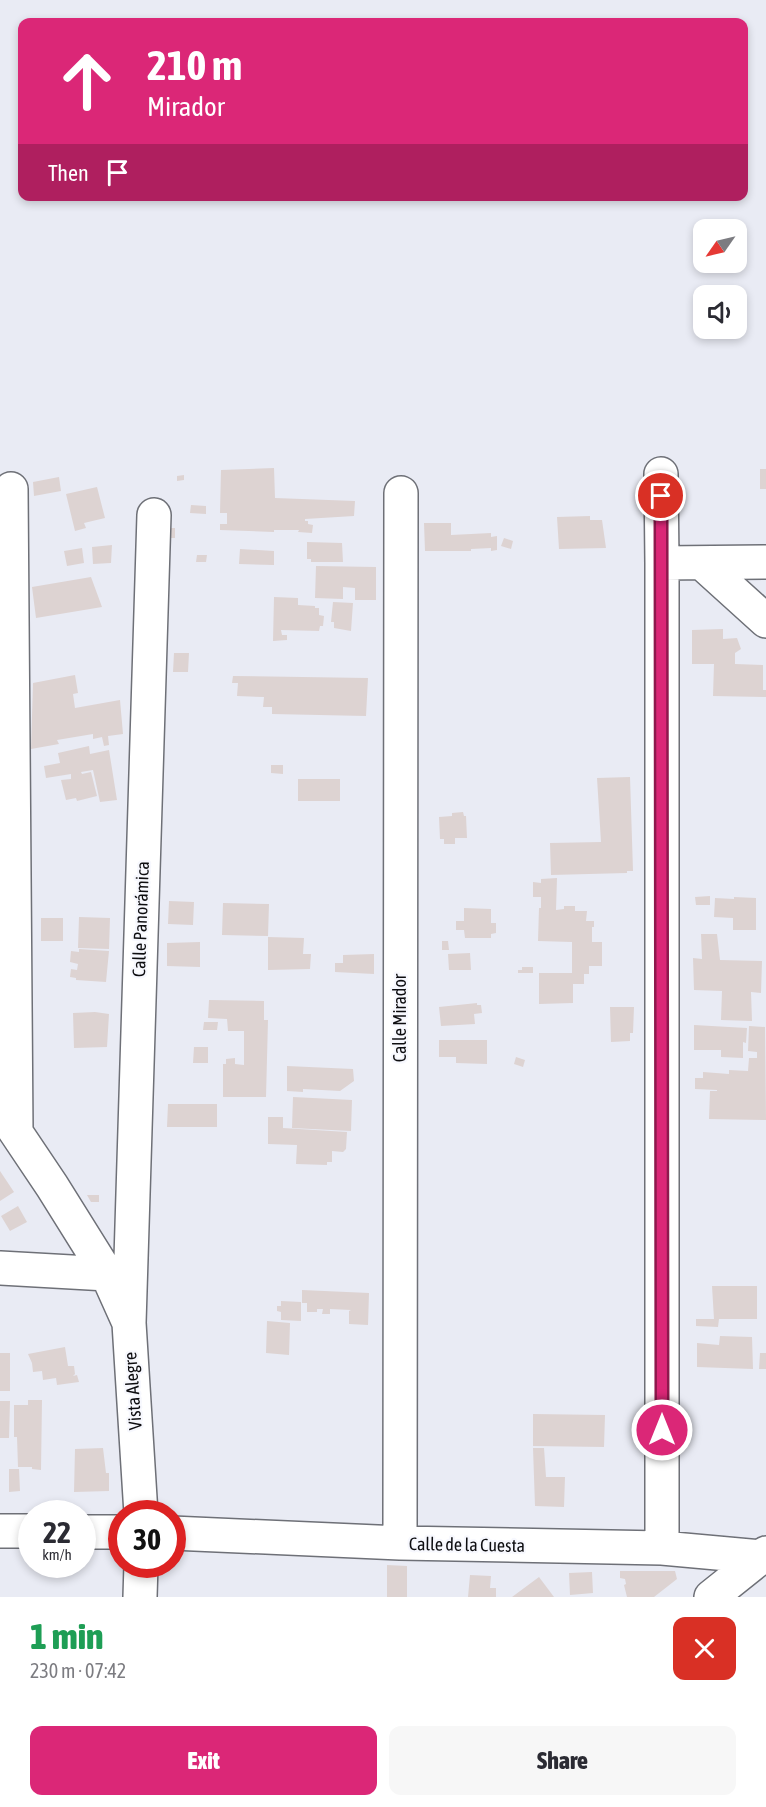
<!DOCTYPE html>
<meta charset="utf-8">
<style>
body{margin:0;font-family:"Asap Condensed",sans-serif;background:#f7f7f7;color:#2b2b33;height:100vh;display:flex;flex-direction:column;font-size:22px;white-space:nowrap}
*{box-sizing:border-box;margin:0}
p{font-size:20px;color:#7c7c81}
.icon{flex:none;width:33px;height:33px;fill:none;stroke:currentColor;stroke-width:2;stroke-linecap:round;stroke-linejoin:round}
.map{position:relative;height:1597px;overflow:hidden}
.drawer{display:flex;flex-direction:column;background:#fff;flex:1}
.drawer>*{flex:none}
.top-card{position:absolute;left:18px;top:18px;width:730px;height:183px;border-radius:12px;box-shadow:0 3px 9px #0003;background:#db2777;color:#fff;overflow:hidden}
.needle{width:39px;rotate:236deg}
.fabs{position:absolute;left:693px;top:219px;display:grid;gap:12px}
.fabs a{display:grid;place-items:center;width:54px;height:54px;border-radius:12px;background:#fff;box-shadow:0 3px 9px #0003;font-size:30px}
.speed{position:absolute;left:18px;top:1500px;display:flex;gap:12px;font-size:30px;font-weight:700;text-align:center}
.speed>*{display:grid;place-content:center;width:78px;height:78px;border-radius:50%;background:#fff;box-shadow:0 3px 9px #0003;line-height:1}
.speed small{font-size:15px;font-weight:400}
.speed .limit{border:9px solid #d22;background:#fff;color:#111}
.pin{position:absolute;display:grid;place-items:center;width:51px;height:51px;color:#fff;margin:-26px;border:3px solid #fff;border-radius:50%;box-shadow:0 2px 6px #0007}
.me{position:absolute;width:66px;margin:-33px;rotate:0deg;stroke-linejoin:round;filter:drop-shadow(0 0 4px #0008)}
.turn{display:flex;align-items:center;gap:21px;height:126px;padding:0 30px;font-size:27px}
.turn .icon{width:78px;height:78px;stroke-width:2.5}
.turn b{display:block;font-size:42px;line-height:51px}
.then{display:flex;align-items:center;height:57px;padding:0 30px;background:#0003;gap:12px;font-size:22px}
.round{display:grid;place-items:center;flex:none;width:63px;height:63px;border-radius:12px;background:#f7f7f7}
.overview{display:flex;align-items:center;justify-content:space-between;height:102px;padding:0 30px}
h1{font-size:36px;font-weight:800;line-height:45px;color:#1e9e55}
.action{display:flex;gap:12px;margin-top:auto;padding:12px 30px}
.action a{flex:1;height:69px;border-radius:12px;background:#db2777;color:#fff;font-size:24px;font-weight:800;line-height:69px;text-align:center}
.action a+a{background:#f7f7f7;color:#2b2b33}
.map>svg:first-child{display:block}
.building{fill:#ddd3d2}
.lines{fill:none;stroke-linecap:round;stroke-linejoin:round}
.minor-casing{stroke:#6e7077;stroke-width:36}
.minor{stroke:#fff;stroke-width:33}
.route-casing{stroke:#8e194d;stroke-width:15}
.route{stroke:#db2777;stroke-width:10}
.labels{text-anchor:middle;stroke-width:4.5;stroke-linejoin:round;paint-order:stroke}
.street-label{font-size:18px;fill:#0d0d10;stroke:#f7f8fe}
</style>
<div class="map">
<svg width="766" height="1597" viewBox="0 0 766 1597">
<rect width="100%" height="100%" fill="#e9ebf4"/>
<path class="building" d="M274 468 275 498 355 501 354 516 305 519V521H308V524L313 525 312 533 298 532 299 530H274V532L220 530V524H227V513H220L221 470Z
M760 469H766V489H760Z
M184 475V480L177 481V476Z
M59 477 61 491 34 496 33 482Z
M97 487 105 518 84 523 86 528 75 531 66 494Z
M191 505 206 506V514L190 513Z
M590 516V520H602L606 548 559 549 557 517Z
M424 523H451V535L491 533V537L497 536V550L491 551V548L471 549V551H425Z
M169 528H175V538H170Z
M504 538 513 541 511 549 501 546Z
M307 542 342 543 343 562H311V559H307Z
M112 545 111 563 93 564 92 547Z
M82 548 84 563 67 566 64 551Z
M240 549 274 551V565L239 564Z
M197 555H207L206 562H196Z
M316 566 376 567V600H355V588L343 587V599L315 598Z
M91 577 102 607 36 618 32 587Z
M274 597 298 598V605L315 606V608H319V615L324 616 323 626H320L319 631 281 630 282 635H287V640L273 641Z
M333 602 353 603 351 631 334 628V622H331Z
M723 629V639L737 638 741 649 735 653V664L763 665V690H766V697L713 696 714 664H692V630Z
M174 653H189L188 672H173Z
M75 675 78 693 73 694 75 708 120 700 123 734 108 736 109 745 104 746 102 737 93 739V734L57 740 59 744 31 749 33 683Z
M233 676 368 678 366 716 272 714V707H263L264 697 237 696 238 683H232Z
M89 746 90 754 109 750 117 800 100 802 93 770 81 772 82 774 91 772 97 796 77 801 76 798 66 800 61 780 71 779V774L46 778 44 766 60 763 58 753Z
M271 765H283V774L271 773Z
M630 777 633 871H627V873L551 875 550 843 601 842 597 778Z
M298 779H340V801H298Z
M463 812 464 816H466L467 838H455V844H444V839H440L439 817 452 816V813Z
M557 878 556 910 564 909V906H575V911H587L586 921H594V927H592V942H602V966H589V974H584V984H573V1003L539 1004V973H572V942L538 941 539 908H541V897H533V882L541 883V879Z
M710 896V905H696L695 897Z
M734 897 756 898V930H733V918L714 917 715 898 734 899Z
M169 901 194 902 193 925 168 924Z
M223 903 269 904 268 936 222 935Z
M464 908 491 909V923H496V933L491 934V938H465L464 930H456V921H464Z
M79 917 110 918 109 949 78 948Z
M41 918H63V941H41Z
M701 934H717L720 960 762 961 761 993 751 992 752 1021 721 1020 722 991 694 990 693 958 702 959Z
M268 937 304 938 303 954H311L310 969 268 970Z
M442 941H448L449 950H442Z
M200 942V967L167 966V943Z
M79 949 109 951 106 982 76 980V978L70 977 71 969 77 970 78 964 70 962 71 951 79 952Z
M470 953 471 970H449L448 954Z
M374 954V974L335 972V963H343V955Z
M522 967H533V973H518V970H522Z
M209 1000 264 1001V1020H268L266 1097H223V1064H226V1059L235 1058V1064L244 1065V1031H228L227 1019 208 1018Z
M477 1003V1005H481L482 1013 474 1014 475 1024 441 1026 439 1007Z
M610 1007H634L633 1033H630V1041L611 1042Z
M95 1012 109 1014 107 1047 74 1048 73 1013Z
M204 1022H218L217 1030H203Z
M694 1025 747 1028 746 1043 743 1042V1058L721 1057V1050H694Z
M749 1026 765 1027 766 1120 709 1119 710 1091H717V1090L695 1089V1078H703V1072L729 1074V1070L748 1071 749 1058H757V1052L748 1051Z
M439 1040H487V1064L456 1063V1057H439Z
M194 1047H208V1063H193Z
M516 1057 525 1060 523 1067 514 1064Z
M287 1066 353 1069 354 1081 340 1091 303 1089V1092L287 1091Z
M293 1097 352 1100 351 1131 292 1128Z
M168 1104H217V1127H167Z
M268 1117H283V1128L347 1132 346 1149 343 1152 332 1151V1162H327V1165L296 1164 297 1145 268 1144Z
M0 1171 14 1192 0 1201Z
M87 1195H99V1202H91Z
M18 1206 27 1222 10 1231 1 1216Z
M712 1286H757V1319H719L718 1327 696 1326V1319H714Z
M302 1290 369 1293 368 1325 349 1324V1311L351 1310 330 1309V1314H322L323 1309H317V1312H307V1303H302Z
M281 1301 301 1302V1321L281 1320V1312L277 1311V1306H281Z
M267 1321 290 1323 289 1355 266 1353Z
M720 1336 752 1337 753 1369 697 1367V1343L719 1345Z
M65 1347 68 1366H74L75 1374 73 1376 77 1375 79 1382 57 1385 56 1378 43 1380 42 1371 33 1372 32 1363 28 1354Z
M0 1353H10V1391H0Z
M760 1353H766V1369H759Z
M28 1400H42L41 1470 32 1469V1467H18L17 1437H14V1405H28Z
M0 1401H10L9 1438H0Z
M533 1414 605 1415 604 1447 533 1446Z
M103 1448 106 1473H109V1491L74 1492 75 1449Z
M533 1448H544L546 1477H565L564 1507 535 1506Z
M9 1469H19L20 1491 9 1492Z
M387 1565 407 1566V1597H387Z
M620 1571H675L677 1579 654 1597H627L624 1585 626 1584 625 1579 620 1578Z
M592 1572 593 1593 570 1595 569 1573Z
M470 1575 491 1576 490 1588H496V1597H468Z
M539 1577 554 1597H512Z"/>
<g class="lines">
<g class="minor-casing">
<path id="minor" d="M661 474 662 563V1548
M11 489 16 1132
M662 563 766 562
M703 564 766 621
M3 1113 52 1186 107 1274 129 1323 141 1514
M0 1268 107 1274
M129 1323 154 515
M0 1531H32
M82 1532H122
M172 1533 400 1543 662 1548 761 1557
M400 1543 401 493
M140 1597 141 1564
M711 1597 766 1553"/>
</g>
<use href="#minor" class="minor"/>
</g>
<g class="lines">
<g class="route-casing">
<path id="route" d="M661 496 662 1430"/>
</g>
<use href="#route" class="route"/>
</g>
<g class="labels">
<g class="street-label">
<text transform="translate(141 919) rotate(-88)" y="6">Calle Panorámica</text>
<text transform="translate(400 1018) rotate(-90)" y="6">Calle Mirador</text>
<text transform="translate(133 1391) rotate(-94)" y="6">Vista Alegre</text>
<text transform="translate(467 1545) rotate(1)" y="6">Calle de la Cuesta</text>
</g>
</g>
</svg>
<div class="fabs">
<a><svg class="needle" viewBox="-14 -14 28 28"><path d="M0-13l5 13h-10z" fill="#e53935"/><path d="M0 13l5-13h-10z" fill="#7c7c81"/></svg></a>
<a><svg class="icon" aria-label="sound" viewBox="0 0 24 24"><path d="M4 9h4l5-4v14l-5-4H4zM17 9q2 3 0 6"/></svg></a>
</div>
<div class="speed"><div>22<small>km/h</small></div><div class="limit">30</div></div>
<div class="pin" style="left:661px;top:496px;background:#d93025"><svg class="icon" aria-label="arrive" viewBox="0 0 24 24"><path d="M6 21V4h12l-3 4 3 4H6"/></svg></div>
<svg class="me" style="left:662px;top:1430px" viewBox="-20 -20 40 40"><circle r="17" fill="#db2777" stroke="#fff" stroke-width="3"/><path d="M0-11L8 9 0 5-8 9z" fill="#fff"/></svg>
<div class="top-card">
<div class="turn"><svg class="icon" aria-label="ahead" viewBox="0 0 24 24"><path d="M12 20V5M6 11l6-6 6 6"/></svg><div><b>210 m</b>Mirador</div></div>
<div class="then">Then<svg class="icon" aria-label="arrive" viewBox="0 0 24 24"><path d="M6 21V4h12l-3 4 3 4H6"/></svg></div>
</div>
</div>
<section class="drawer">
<div class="overview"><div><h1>1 min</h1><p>230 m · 07:42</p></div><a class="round" style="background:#d93025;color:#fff"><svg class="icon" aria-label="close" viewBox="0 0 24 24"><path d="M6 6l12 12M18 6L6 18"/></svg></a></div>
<div class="action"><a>Exit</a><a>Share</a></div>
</section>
